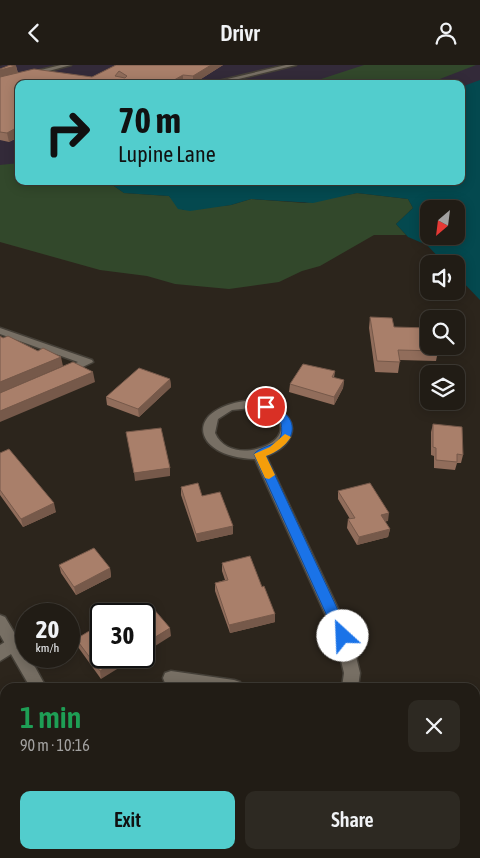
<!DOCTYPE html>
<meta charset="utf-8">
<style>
body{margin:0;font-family:"Asap Condensed",sans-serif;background:#2d2922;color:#f1f3f6;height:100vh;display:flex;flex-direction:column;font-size:19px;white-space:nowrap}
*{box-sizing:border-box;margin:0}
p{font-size:16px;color:#a2a1a0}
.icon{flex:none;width:28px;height:28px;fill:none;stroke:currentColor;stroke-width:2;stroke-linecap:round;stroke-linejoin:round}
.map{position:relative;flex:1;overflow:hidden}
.sheet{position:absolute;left:0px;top:618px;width:480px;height:176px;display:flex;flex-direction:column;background:#211c15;border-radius:15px 15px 0 0;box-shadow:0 2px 12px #0003,0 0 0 1px #3e3a34}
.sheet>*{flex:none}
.guide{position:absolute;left:15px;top:15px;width:450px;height:105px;border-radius:10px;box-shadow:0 2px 12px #0003,0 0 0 1px #3e3a34;background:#52cdcd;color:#111;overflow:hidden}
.needle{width:32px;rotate:208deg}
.buttons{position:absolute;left:420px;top:135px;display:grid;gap:10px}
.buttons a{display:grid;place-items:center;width:45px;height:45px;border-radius:10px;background:#211c15;box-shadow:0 2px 12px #0003,0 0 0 1px #3e3a34;font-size:25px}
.speed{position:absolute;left:15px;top:538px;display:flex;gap:10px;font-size:25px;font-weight:700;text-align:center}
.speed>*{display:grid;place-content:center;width:65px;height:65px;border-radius:50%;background:#211c15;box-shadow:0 2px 12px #0003,0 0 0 1px #3e3a34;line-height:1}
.speed small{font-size:12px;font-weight:400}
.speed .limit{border:2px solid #111;border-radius:8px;background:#fff;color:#111}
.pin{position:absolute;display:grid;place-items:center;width:42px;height:42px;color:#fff;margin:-21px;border:2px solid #fff;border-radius:50%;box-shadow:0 1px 5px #0007}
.me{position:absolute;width:55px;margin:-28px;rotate:335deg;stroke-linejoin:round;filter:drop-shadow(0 0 4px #0008)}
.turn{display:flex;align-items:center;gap:18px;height:105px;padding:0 20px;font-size:22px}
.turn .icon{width:65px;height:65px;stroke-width:2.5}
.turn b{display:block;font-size:35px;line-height:42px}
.round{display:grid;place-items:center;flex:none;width:52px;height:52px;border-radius:10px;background:#2d2922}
.summary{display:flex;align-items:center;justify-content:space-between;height:85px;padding:0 20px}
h1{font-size:30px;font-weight:600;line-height:38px;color:#1e9e55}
.cta{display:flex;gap:10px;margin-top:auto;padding:10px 20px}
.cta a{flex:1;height:58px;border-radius:10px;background:#52cdcd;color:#111;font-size:20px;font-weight:600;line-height:58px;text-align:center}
.cta a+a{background:#2d2922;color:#f1f3f6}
header{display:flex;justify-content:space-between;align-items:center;height:65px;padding:0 20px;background:#211c15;font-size:22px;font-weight:600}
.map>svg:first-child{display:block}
.education{fill:#332a39}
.green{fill:#32482b}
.water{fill:#04494f;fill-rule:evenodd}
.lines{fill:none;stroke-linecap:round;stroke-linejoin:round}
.lane-casing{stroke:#454038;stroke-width:3}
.street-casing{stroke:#454038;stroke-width:3}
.lane{fill:#776f64;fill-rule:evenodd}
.street{fill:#776f64;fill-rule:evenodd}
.wall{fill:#916d5b}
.shaded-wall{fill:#76594a}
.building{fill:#a97f6a;stroke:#76594a;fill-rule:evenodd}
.route{fill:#1a73e8;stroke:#114b97}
.slow{fill:#f59e0b}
</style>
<header><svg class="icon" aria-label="back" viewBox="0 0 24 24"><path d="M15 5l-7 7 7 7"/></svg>Drivr<svg class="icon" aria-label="person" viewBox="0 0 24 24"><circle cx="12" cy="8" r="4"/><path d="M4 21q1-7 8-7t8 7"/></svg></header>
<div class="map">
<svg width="480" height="793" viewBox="0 0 480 793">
<rect width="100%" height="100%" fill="#2c251c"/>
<path class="education" d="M3 0H480V98L461 94V19H19V116L0 122V1Z"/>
<path class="green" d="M364 0H476L427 19 312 17Z
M19 98V116H107L124 128 169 131 183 145 231 140 251 134 305 138 357 128 408 134 413 143 396 159 406 170H374L320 201 302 206 279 217 229 224 175 219 147 211 100 205 0 177V100Z"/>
<path class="water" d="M480 15V235L456 210V199H445L427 180 408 172 396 159 413 143 408 134 357 128 313 138 251 134 231 140 190 146 178 144 169 131 124 128 107 116H461V22ZM429 144H456V171H429Z
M480 727V793C469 781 476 742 480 727Z"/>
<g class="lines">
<g class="lane-casing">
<path id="lane" d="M61 0H71L0 19V15Z
M286 0H296L218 19H206Z
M0 263 92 295 93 297 68 309H60L59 307 60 305 78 297 0 269Z
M13 572 19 574 21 579 19 584 0 596V580Z
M171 606 234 615 240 617 242 622C222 625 185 625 165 618L163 613 165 608Z"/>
</g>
<g class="street-casing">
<path id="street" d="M252 335C260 338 272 340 279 345 304 361 289 383 266 391L351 571 360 608 358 622H342L344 608 335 571 255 394C192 393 181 342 252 335ZM251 343C257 345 265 346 270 349 309 372 232 407 215 368L218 354 232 345Z
M0 550 5 552 26 587V591H29L46 622H30L0 570Z
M154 789H176L178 793H156Z
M321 789H341L340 793H320Z"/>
</g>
<use href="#lane" class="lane"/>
<use href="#street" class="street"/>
</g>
<path class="wall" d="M116 0H223L193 19 183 17 19 19V72L9 77 0 75V4L16 1 18 8 92 12Z
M370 252 438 286 436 296 400 295 398 308 375 307 369 263Z
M335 306 334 313 344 315 343 323 334 340 289 327 290 319Z
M170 314 171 322 139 352 107 340 106 332Z
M433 359 463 390 461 398H457L455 405 434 403V391L431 390V367Z
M0 388 56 447 23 462 0 430Z
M181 422 202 431 233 469 197 477 181 430Z
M338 426 388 456H385L390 464 388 472 357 480 347 463 348 454H350L338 434Z
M222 498 262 522 275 549V557L230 568 215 526V518L225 515 222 506Z
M59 500 110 503 111 512 76 530 61 508Z
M101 559V614L78 582 76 574Z"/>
<path class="shaded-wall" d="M211 0H223L193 19V11Z
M16 1 18 9 0 13V5Z
M183 10V17L181 19H167Z
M16 63 18 72 9 77 7 68Z
M61 292 63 301 0 328V317Z
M93 307 95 317 0 357V346Z
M170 314 171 322 139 352 138 344Z
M344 315 343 323 334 340V332Z
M170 403V411L135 416 134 408Z
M54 438 56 447 23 462 21 454Z
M389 448 388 456 379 458 381 450Z
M233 461V469L197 477 196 469Z
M390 464 388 472 357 480 359 472Z
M110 503 111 512 76 530 74 522Z
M275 549V557L230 568 229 560Z
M170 563 171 571 144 588V579Z
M124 591H138L101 614 100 606Z
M5 684V694L0 698V688Z
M63 789H78L71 793H56Z"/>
<path class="building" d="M10 0 16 1 0 5V4Z
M116 0H211L193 11 183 10 167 19H19V64L16 63 7 68 0 67V12L34 4 92 12ZM119 6 127 11 125 13 115 11Z
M370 252 392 253 394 262 429 263V281H437L438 286 398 285 400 297 377 296Z
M0 271 3 273 8 271 38 286 43 283 61 292 0 317Z
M73 297 93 307 0 346V328Z
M303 299 335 306 332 312 344 315 334 332 290 319Z
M139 303 170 314 138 344 106 332Z
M433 359 462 362 463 390 457 389V397L436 395V383L433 382Z
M161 363 170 403 134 408 126 367Z
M9 384 54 438 21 454 0 425V388Z
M198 418 202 431 220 427 233 461 196 469 181 422Z
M370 418 389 448 381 450 390 464 359 472 348 454 355 453 338 426Z
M94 483 110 503 74 522 59 500Z
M250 491 262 522 264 521 275 549 229 560 215 518 228 515 222 498Z
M152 542 170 563 144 579V549H142Z
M125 545 127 549H119Z
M101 559V591H124L100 606 76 574Z
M238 621 255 622H237Z
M4 656 5 657V684L0 688V659Z
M35 789H63L56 793H36Z"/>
<path class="route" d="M266 339C303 349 299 379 266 391L350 571 348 575H338L336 571 254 389C265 377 286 384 281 358L261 342Z"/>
<path class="slow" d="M285 369 291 372C284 382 277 387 266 391L275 410 269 414 265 413 254 389 270 382Z"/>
</svg>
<div class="buttons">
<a><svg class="needle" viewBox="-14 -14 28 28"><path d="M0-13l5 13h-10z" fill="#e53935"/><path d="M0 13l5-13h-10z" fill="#a2a1a0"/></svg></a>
<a><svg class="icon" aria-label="sound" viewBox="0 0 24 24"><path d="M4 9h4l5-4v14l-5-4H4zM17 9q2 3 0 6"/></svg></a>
<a><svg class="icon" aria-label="search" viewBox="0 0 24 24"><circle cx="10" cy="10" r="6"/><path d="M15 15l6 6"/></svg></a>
<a><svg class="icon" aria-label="layers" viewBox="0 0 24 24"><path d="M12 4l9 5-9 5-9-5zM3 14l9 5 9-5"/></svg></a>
</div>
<div class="speed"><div>20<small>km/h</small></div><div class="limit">30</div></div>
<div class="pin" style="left:266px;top:342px;background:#d93025"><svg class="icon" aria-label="arrive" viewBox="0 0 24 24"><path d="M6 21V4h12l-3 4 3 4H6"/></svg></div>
<svg class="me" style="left:343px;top:571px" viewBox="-20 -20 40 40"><circle r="19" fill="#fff"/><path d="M0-13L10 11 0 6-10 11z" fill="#1a73e8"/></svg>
<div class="guide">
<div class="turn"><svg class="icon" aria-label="right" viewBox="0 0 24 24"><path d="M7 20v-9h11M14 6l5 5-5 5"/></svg><div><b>70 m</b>Lupine Lane</div></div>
</div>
<section class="sheet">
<div class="summary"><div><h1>1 min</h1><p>90 m · 10:16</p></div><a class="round"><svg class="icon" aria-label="close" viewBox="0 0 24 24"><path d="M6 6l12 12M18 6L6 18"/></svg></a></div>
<div class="cta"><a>Exit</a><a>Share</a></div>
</section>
</div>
